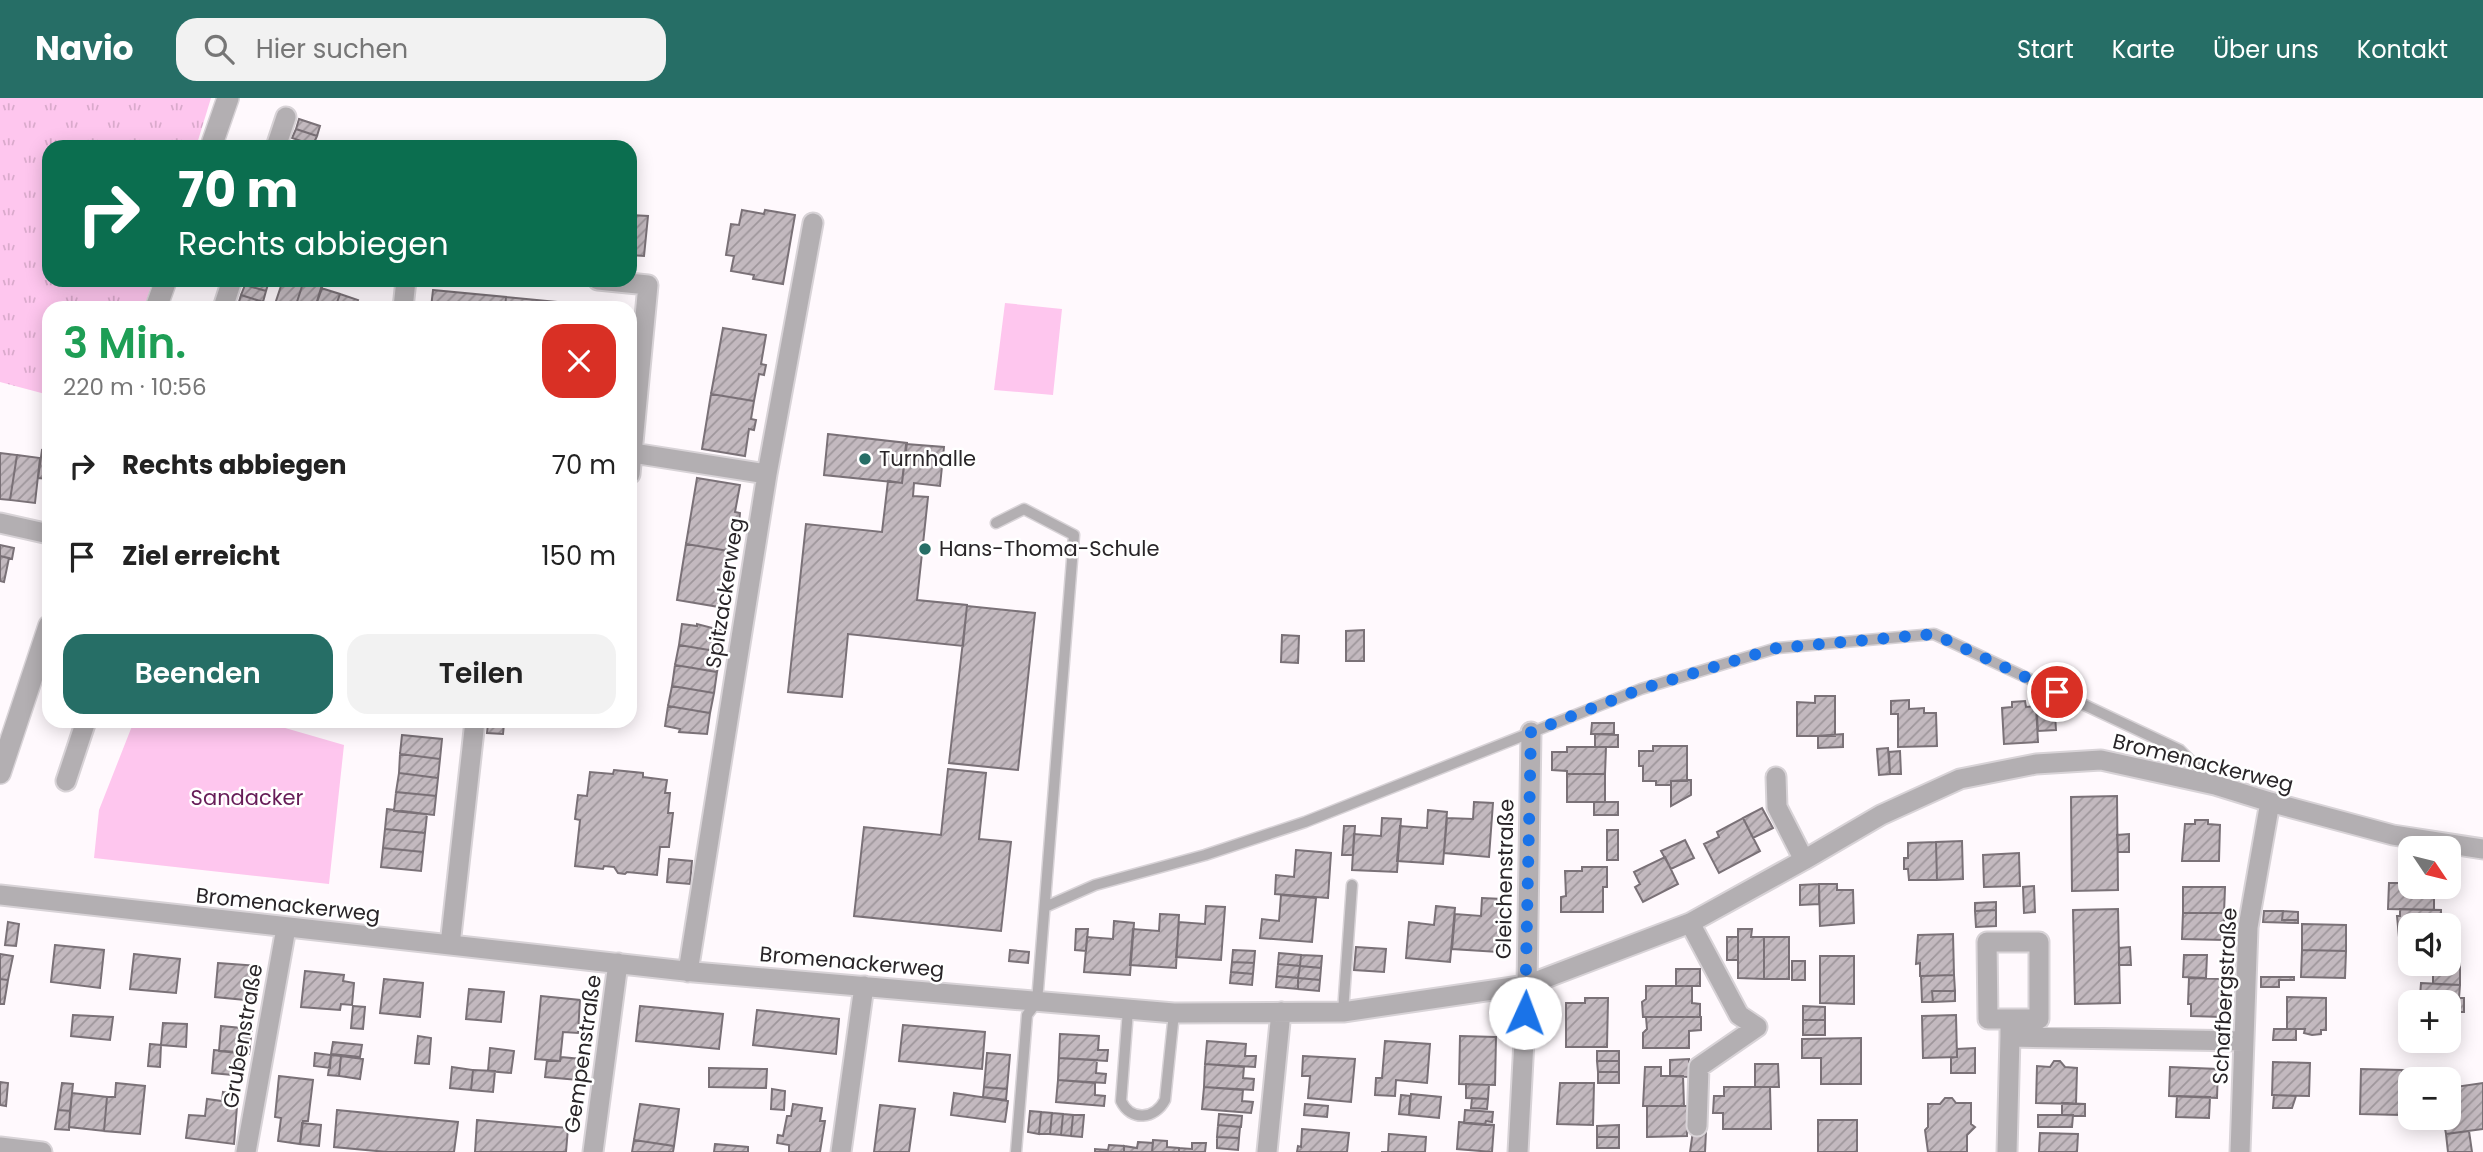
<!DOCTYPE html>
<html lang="de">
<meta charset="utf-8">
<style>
body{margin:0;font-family:Poppins,sans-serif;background:#f2f2f2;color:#222;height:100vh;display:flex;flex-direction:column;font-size:26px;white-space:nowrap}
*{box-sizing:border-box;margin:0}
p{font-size:23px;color:#767676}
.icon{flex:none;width:38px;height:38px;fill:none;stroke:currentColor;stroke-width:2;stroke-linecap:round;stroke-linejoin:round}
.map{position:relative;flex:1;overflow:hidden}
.side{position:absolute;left:42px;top:203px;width:595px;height:427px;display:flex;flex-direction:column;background:#fff;border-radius:21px;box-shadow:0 4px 18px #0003}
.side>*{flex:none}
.hud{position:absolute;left:42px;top:42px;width:595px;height:147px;border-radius:21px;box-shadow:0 4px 18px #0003;background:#0b6e4f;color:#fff;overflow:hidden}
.needle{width:46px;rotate:125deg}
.controls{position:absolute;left:2398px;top:738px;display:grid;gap:14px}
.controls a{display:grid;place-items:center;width:63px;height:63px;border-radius:14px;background:#fff;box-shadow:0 4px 18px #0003;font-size:35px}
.pin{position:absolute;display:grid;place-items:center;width:60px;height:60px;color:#fff;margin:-30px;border:4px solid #fff;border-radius:50%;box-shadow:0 2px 7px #0007}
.me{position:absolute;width:77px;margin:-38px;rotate:2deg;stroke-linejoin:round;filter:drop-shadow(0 0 5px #0008)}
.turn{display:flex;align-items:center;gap:24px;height:147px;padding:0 21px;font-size:32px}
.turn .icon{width:91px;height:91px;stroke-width:2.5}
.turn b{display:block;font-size:49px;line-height:60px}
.round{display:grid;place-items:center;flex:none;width:74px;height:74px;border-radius:21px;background:#f2f2f2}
.headline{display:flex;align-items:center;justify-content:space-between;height:119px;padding:0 21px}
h1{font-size:42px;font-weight:600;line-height:52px;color:#1e9e55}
.button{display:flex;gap:14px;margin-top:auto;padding:14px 21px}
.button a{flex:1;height:80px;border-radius:21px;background:#266e66;color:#fff;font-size:28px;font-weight:600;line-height:80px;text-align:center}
.button a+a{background:#f2f2f2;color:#222}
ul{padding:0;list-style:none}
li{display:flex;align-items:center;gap:21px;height:91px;padding:0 21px}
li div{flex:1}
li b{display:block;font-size:26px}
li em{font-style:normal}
header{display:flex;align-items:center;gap:42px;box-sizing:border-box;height:98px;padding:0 35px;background:#266e66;color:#fff}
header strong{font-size:33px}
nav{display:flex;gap:38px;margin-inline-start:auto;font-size:24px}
.search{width:490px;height:63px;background:#f2f2f2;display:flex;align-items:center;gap:18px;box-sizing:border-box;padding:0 24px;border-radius:21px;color:#767676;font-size:26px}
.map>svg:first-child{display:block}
.grass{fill:url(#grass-tufts)}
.park{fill:#fec6ee}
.building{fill:url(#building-hatch);stroke:#7a7177;stroke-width:2}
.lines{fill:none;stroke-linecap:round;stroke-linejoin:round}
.service-casing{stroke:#d8d3d7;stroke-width:13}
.minor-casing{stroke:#d8d3d7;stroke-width:23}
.tertiary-casing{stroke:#d8d3d7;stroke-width:24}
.service{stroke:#b3afb2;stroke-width:10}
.minor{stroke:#b3afb2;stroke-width:19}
.tertiary{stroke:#b3afb2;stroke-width:21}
.route{stroke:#1a73e8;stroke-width:12;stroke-dasharray:0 21.6}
.poi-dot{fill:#266e66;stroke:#fff;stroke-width:2.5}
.labels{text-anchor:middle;stroke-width:5;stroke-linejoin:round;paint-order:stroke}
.poi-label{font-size:21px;fill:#292528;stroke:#fff;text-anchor:start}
.street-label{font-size:21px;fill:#292528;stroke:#fff}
.park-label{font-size:21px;fill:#671d58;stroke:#fff}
</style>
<header>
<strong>Navio</strong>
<div class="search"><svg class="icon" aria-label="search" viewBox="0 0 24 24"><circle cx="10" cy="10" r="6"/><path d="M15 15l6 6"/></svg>Hier suchen</div>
<nav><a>Start</a><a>Karte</a><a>Über uns</a><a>Kontakt</a></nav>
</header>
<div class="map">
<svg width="2483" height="1054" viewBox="0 0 2483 1054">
<defs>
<pattern id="grass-tufts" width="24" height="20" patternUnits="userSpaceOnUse" patternTransform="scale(1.75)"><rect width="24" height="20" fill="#fec6ee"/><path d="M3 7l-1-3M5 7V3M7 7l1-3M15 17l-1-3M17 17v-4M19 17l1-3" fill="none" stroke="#daaacc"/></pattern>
<pattern id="building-hatch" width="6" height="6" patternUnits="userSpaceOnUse" patternTransform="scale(1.75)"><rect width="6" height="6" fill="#c3b9bf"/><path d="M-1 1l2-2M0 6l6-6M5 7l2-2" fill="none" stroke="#9e969b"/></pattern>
</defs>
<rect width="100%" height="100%" fill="#fff9fd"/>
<path class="grass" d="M0 0H211L196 49H49V182H153L144 210H49V297L0 284Z"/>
<path class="park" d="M1005 205 1062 211 1053 297 994 292Z
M134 623H261L344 647 329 786 94 760 99 712Z"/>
<path class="building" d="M299 21 320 28 317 38 296 31Z
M296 31 317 38 313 47 292 40Z
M742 112 764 116 765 112 795 117 783 186 753 181 754 177 731 173 734 158 726 157 731 126 739 127Z
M630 117 648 118 644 158 630 157Z
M246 182H266L269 183 266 193 245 187Z
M283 182H304L295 210 274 209Z
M304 182 324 184 315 210H295Z
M245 187 266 193 263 204 241 197Z
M321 190 340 196 335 210H315Z
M433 192 506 199 505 210H431Z
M340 196 358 202 355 210H335Z
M241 197 263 204 261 210 238 207Z
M506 199 620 210H505Z
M723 230 766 237 761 266 766 267 764 277 759 276 754 303 711 296Z
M711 296 754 303 751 321 756 322 754 332 749 331 745 358 702 351Z
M828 336 907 345 902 385 824 377Z
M906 346 944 349 940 388 914 385 913 398 928 399 917 502 967 507 963 548 848 536 842 599 788 594 806 426 882 434 888 383 902 385Z
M42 352 49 353V381L38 380Z
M0 355 17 357 10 402 0 401Z
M17 357 40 360 35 405 10 402Z
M697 380 740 387 735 414 740 415 739 426 734 425 729 453 686 446Z
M686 446 729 453 726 470 731 471 729 481 724 480 719 509 677 502Z
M0 447 14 450 12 461 0 458Z
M0 458 9 460 4 484 0 483Z
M967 508 1035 515 1018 672 949 665Z
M682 526 697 528V526L724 533 721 554 679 547Z
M1364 532V563H1346V533Z
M1282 537 1299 538 1298 565 1281 564Z
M679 547 721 554 717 574 675 567Z
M675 567 717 574 714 595 672 588Z
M672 588 714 595 710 615 668 608Z
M1815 598H1835V638H1797V604L1815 605Z
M1909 602V611L1924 610V615H1936L1937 648 1898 649V616H1891V603Z
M2054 602 2056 632 2038 633 2036 603Z
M2025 603 2026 609 2036 608 2038 644 2004 646 2002 610 2012 609V604Z
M668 608 710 615 707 636 679 634 680 631 665 628Z
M488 625 504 626 503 636 487 635Z
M1592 625H1614V636H1591Z
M1595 636 1618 637V649H1595Z
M1843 636V649L1818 650V638Z
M402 637 442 641 440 661 400 656Z
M1653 648H1687V683H1671V687H1656V683H1643V668H1639V653H1653Z
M1567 649H1606L1605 676H1567V673L1552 672V654H1567Z
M1888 650 1890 676 1879 677 1877 651Z
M1900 653 1901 676H1890L1889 654Z
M400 656 440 661 438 680 399 675Z
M948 671 986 675 979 741 1011 744 1001 833 854 818 864 729 941 737Z
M614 672 643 675V679L667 682 665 695H670L668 715H673L669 749H660L657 777 627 774 625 776 618 775 614 769 604 768 603 771 575 768 580 722 575 721 578 697 587 698 590 674 613 676Z
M399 675 438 680 436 698 396 694Z
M1567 676H1605V704H1567Z
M1687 682H1691V697L1671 708V683Z
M396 694 436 698 434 717 394 713Z
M2117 698 2118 792 2072 793 2071 699Z
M1474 704 1493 705 1489 759 1444 755 1447 720 1473 721Z
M1594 704H1618V717H1594Z
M1762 710 1773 730 1753 740 1743 720Z
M387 711 427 716 425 735 385 731Z
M1428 712 1447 714 1443 766 1397 763 1400 728 1427 730Z
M1382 720 1401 721 1397 774 1352 772 1354 736 1381 738Z
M1743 720 1760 753 1719 775 1704 746 1719 739 1717 734Z
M2195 722H2208V726L2220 727 2219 763H2182L2185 726H2195Z
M1344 728H1355L1353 757H1342Z
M385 731 425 735 423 754 383 750Z
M1607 732H1618V762H1607Z
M2129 736V754H2118L2117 737Z
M1685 742 1694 760 1671 771 1661 753Z
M1962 743 1963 781 1937 782 1936 744Z
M1936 744 1937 782H1909L1908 771H1904V760H1908V745Z
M383 750 423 754 421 773 381 769Z
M1296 752 1331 755 1328 800 1275 796 1276 777 1294 779Z
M2019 755 2020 788 1984 789 1983 757Z
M1665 759 1678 786 1643 804 1635 789 1640 786 1634 774Z
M669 761 692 763 690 786 667 784Z
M1582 769H1607V789H1603V814H1561V799L1566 798 1565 773H1582Z
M2404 780H2410V789H2434V812L2388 811 2389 785H2404Z
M1819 786V806L1800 807V787Z
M1819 786H1837V792H1853L1854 825 1820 828Z
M2034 788 2035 814 2024 815 2023 789Z
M2183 789H2225L2224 815H2183Z
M1281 797 1316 800 1312 844 1260 840 1262 821 1279 823Z
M1482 800 1502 801 1498 854 1452 851 1455 816 1481 818Z
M1996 804V812L1975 813V805Z
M1206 808 1225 809 1221 862 1176 859 1179 824 1205 826Z
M1436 808 1455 810 1450 864 1406 860 1409 824 1434 827Z
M2118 811 2120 905 2075 906 2073 812Z
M2400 811 2441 812V828H2410V840L2399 839 2397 818H2400Z
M1996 812V828L1976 829 1975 813Z
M2264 813H2283L2282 822H2298V825L2263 824Z
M2283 813 2298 814V822H2282Z
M2183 815H2224V842L2182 841Z
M1160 816 1179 817 1176 870 1130 867 1133 831 1159 833Z
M1114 823 1134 825 1130 877 1084 874 1087 839 1113 841Z
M8 824 19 826 16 848 5 847Z
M2302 826 2346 827V853L2302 852Z
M1076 831H1088L1086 853 1075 852Z
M1738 831H1752L1751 839H1764V881L1738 880Z
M1953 836 1954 877 1920 878V865L1916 866 1918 837Z
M1727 839H1738V862H1727Z
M1764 839H1789V881H1764Z
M55 847 104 852 100 890 51 884Z
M1356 849 1386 851 1384 874 1354 872Z
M2130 849 2131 867H2119V850Z
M1010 852 1029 854 1028 865 1009 863Z
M1233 852 1255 853 1254 865 1232 864Z
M2302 852 2346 853 2345 880 2301 879Z
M1279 855 1301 857 1300 868 1278 866Z
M0 856 13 858 8 882 0 881Z
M134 856 180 861 176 895 130 891Z
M1301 857 1322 858 1321 870 1300 868Z
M2184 857H2207L2206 880 2183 879Z
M1820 858H1854V906L1820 905Z
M2448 861 2460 862V887L2433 886V871H2438V866H2448Z
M1792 863H1805V882H1792Z
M1232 864 1254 865 1253 876 1231 874Z
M218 865 259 868 255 903 215 899Z
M1278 866 1300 868 1298 880 1277 878Z
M1300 868 1321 870 1320 882 1298 880Z
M1676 871H1700V888H1676Z
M305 873 344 877 343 883 354 885 352 907 341 906 340 912 301 909Z
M1231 874 1253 876 1252 887 1230 885Z
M1954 877 1955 893H1932L1933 904H1922L1921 878Z
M1277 878 1298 880V891L1276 889Z
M2261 879H2294V882H2279V889H2261Z
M1298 880 1320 882 1319 893 1298 891Z
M2189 880 2223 881 2222 919 2191 918V906H2188Z
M0 881 8 882 4 906H0Z
M384 881 423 885 420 919 380 915Z
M2421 885 2460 887 2459 900H2464V914H2459L2458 928H2448V905H2415V899H2420Z
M1646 888H1692V905L1700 906V919H1643L1642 904 1646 901Z
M469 891 504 894 501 924 466 921Z
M1932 893H1955V903L1933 904Z
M541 898 580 902 578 935 563 934 560 963 535 961Z
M2287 899 2326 900V932H2321V936L2312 937 2304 935 2305 931H2287Z
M1585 900H1608L1607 949H1566V905H1585Z
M353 908 365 909 363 931 351 930Z
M640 908 723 916 719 951 636 943Z
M1803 908 1825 909V922H1803Z
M757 912 839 921 836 956 753 947Z
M73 917 113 919 110 942 71 938Z
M1956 917 1957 959 1923 960 1922 918Z
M1646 919H1701V932L1689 933V950H1643V935L1647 931Z
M1803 922H1825V937H1803Z
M163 925 187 926 186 949 161 947Z
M903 927 985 934 982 971 899 963Z
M221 928 252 931 249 956 219 953Z
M2274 931H2296V942H2273Z
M1060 936 1099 938 1098 952H1108L1107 963 1059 960Z
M418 938 431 940 429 966 415 965Z
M1460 938 1496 939 1495 987 1459 986Z
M1861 940V986H1821V960H1802V941Z
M1207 943 1246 946 1245 958H1256L1255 969 1205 966Z
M1385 943 1430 946 1427 985 1396 982 1395 998 1375 997 1376 980H1382Z
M333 944 362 947 360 959 331 956Z
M150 946 161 947 160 969 148 968Z
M490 950 514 953 511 975 488 973Z
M1975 950V975H1951V960L1957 959V951Z
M214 952 245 955 243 978 212 975Z
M1597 953H1619V963H1597Z
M315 955 331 957 330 970 314 968Z
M987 955 1010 957 1007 991 984 989Z
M331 957 341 958 339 978 328 977Z
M341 958 363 961 360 981 339 978Z
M1303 958 1355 961 1351 1004 1308 1000 1310 978H1302Z
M561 959 581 961 578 982 545 979 547 962 560 963Z
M1059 960 1097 962 1096 975 1106 976 1105 985 1058 982Z
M1689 961V979L1670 978V962Z
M1597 963H1619V974H1598Z
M2054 963H2060L2065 969 2077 970 2076 1006 2036 1005 2037 968 2050 969Z
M2273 964 2310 965 2309 998 2272 997Z
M1205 966 1244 969 1243 980 1254 981 1253 992 1204 989Z
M1755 966H1778L1779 989H1755Z
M452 969 473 972 471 992 450 990Z
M1645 969H1661V978H1683L1684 1008H1643Z
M2170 969 2218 971 2217 1000 2169 998Z
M709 970 767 971 766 990 709 989Z
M2361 971 2402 972 2401 1017 2360 1016Z
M473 972 495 973 493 994 471 992Z
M2402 972H2416L2417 982H2410V999H2402Z
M1598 974H1619V985H1598Z
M279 978 313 982 308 1023H303L300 1046 278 1043 281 1020 275 1019Z
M1058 982 1095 985V997L1105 998 1104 1008 1056 1004Z
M0 984 8 985 6 1008 0 1007Z
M62 985 73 986 70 1013 58 1012Z
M116 985 145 988 140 1036 104 1033 107 999H115Z
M1560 985H1594L1593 1027 1557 1026Z
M2483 985V1031L2446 1036 2443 1020H2448V990Z
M1466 986 1489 987 1488 1001 1466 1000Z
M984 989 1007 991 1006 1002 983 999Z
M1204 989 1243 992 1242 1003 1253 1004 1251 1015 1202 1011Z
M1724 989H1770L1771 1031H1723V1015H1713L1714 998H1724Z
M772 991 785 993 784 1012 771 1011Z
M223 994 238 996 234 1046 186 1040 189 1017 205 1018 207 1001 222 1003Z
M72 995 107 999 104 1033 69 1029Z
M954 995 1008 1003 1005 1024 951 1017Z
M1411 996 1441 999 1439 1020 1409 1017Z
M1401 997 1410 998 1409 1017 1399 1016Z
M2274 997 2296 998 2292 1010H2273Z
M2177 998 2210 999 2209 1020 2176 1019Z
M1472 1000 1488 1001 1487 1011 1471 1010Z
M1945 1000H1952L1956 1005H1971V1026L1975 1029 1967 1037V1054H1928L1925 1032 1928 1029V1006H1940Z
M2062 1005 2085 1006V1018L2062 1017Z
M640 1006 679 1011 674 1048 634 1042Z
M793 1006 822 1010 820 1023H825L820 1054H789V1047L777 1045 778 1037 783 1038 787 1018H791Z
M1305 1006 1328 1008 1327 1019 1304 1017Z
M880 1007 915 1011 909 1054H874Z
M1647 1008H1687V1038L1647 1039Z
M58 1012 70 1013 69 1032 55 1031Z
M337 1012 458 1024 454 1054H387L334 1049Z
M1465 1012 1493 1014 1492 1024 1486 1023 1485 1027 1464 1025Z
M1030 1013 1041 1014 1039 1036 1028 1034Z
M1041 1014 1052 1015 1050 1036H1039Z
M1052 1015 1063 1016 1061 1037 1050 1036Z
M1063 1016 1073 1017 1071 1038 1061 1037Z
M1219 1016 1242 1018 1241 1029 1218 1027Z
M1073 1017H1084L1082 1039 1071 1038Z
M2038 1017H2073L2072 1029H2038Z
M477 1022 568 1030 566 1054H475Z
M1818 1022H1857V1054H1818Z
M1459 1024 1494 1027 1492 1054 1457 1051Z
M302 1025 321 1027 319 1048 300 1046Z
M1218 1027 1240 1029 1239 1040 1217 1039Z
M1619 1027V1039H1597V1028Z
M1302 1031 1349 1035 1347 1054H1297L1298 1048 1301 1049Z
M1693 1033H1706L1705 1054H1690Z
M2469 1033 2472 1054H2448L2446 1036Z
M2040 1035 2078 1036 2077 1054H2039Z
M1389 1036 1426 1039 1425 1054H1381H1388Z
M1217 1039 1239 1040 1238 1052 1217 1050Z
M1597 1039H1619V1050H1597Z
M634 1042 674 1048 673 1054H632Z
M1153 1042 1167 1043V1049L1179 1050V1054H1152Z
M1138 1044 1153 1045 1152 1054H1124V1048L1137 1050Z
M1192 1045H1206L1205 1054H1179V1050L1192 1051Z
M715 1046 748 1049V1054H714Z
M1109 1047 1124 1048V1054H1095V1051L1108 1052Z"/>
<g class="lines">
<g class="service-casing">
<path id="service" d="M996 425 1024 411 1074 437 1037 904 1027 917 1016 1054
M1045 809 1095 787 1205 757 1305 724 1641 591 1777 550 1934 536 2180 652 2210 682
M1128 912 1121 1003C1131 1024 1155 1021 1165 1002L1174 915
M1343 914 1352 787"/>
</g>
<g class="minor-casing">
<path id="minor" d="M276 49 286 19
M598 182 648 187 630 376
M223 210 232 182
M403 210 406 182
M633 355 767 376
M0 425 49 436
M1776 679 1777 709 1804 762
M66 683 86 623
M0 797 694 874 1174 915 1343 914 1527 887 1690 825 1804 762 1881 717 1960 681 2036 666 2101 662 2215 687 2270 704 2393 737 2483 751
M1690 825 1739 917 1757 929 1699 969 1697 1028
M450 847 475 623
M688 874 767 376 813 125
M2010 939V921H1988L1987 844H2039V921H2010
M0 1049 42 1054
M246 1054 286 830
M593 1054 618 865
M841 1054 864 888
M1267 1054 1281 914
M1518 1054 1527 887 1531 634
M2007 1054 2010 939 2244 943
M2240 1054 2248 829 2270 704"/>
</g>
<g class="tertiary-casing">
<path id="tertiary" d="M211 49 228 0
M156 210 166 182
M0 675 49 528"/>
</g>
<use href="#service" class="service"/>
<use href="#minor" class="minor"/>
<use href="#tertiary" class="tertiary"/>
</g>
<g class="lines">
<path class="route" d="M1525 915 1531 634 1641 591 1777 550 1934 536 2057 594"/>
</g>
<g class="poi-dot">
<circle cx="865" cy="361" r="7"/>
<circle cx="925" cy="451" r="7"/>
</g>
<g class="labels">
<g class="poi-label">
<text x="879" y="368">Turnhalle</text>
<text x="939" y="458">Hans-Thoma-Schule</text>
</g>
<g class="street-label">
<text transform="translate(725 495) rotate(-81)" y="7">Spitzackerweg</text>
<text transform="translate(2203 665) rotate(14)" y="7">Bromenackerweg</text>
<text transform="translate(1505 781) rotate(-89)" y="7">Gleichenstraße</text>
<text transform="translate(288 807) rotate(6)" y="7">Bromenackerweg</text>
<text transform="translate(852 864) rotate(5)" y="7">Bromenackerweg</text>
<text transform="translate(2225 898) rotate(-87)" y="7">Schafbergstraße</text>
<text transform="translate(243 938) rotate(-80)" y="7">Grubenstraße</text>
<text transform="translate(583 956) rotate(-82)" y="7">Gempenstraße</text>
</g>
<g class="park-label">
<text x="247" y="707">Sandacker</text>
</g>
</g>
</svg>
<div class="controls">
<a><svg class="needle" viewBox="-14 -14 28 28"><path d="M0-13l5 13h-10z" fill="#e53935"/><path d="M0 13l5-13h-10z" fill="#767676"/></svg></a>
<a><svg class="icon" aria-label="sound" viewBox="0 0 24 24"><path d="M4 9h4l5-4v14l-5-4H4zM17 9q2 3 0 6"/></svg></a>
<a>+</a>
<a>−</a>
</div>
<div class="pin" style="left:2057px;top:594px;background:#d93025"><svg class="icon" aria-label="arrive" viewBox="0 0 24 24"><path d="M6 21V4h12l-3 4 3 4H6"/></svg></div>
<svg class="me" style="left:1525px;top:915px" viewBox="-20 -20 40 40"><circle r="19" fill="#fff"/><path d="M0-13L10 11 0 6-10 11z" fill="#1a73e8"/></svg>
<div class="hud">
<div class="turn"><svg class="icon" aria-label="right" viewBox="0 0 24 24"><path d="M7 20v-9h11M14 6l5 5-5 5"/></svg><div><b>70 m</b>Rechts abbiegen</div></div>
</div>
<section class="side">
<div class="headline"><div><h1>3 Min.</h1><p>220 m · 10:56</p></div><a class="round" style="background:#d93025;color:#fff"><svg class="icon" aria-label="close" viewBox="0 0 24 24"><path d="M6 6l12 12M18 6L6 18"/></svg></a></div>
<ul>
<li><svg class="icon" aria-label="right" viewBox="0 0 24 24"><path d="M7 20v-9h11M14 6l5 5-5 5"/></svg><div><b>Rechts abbiegen</b></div><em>70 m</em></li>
<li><svg class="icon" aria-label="arrive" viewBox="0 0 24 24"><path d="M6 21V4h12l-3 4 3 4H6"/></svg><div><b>Ziel erreicht</b></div><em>150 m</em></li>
</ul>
<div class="button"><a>Beenden</a><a>Teilen</a></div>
</section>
</div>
